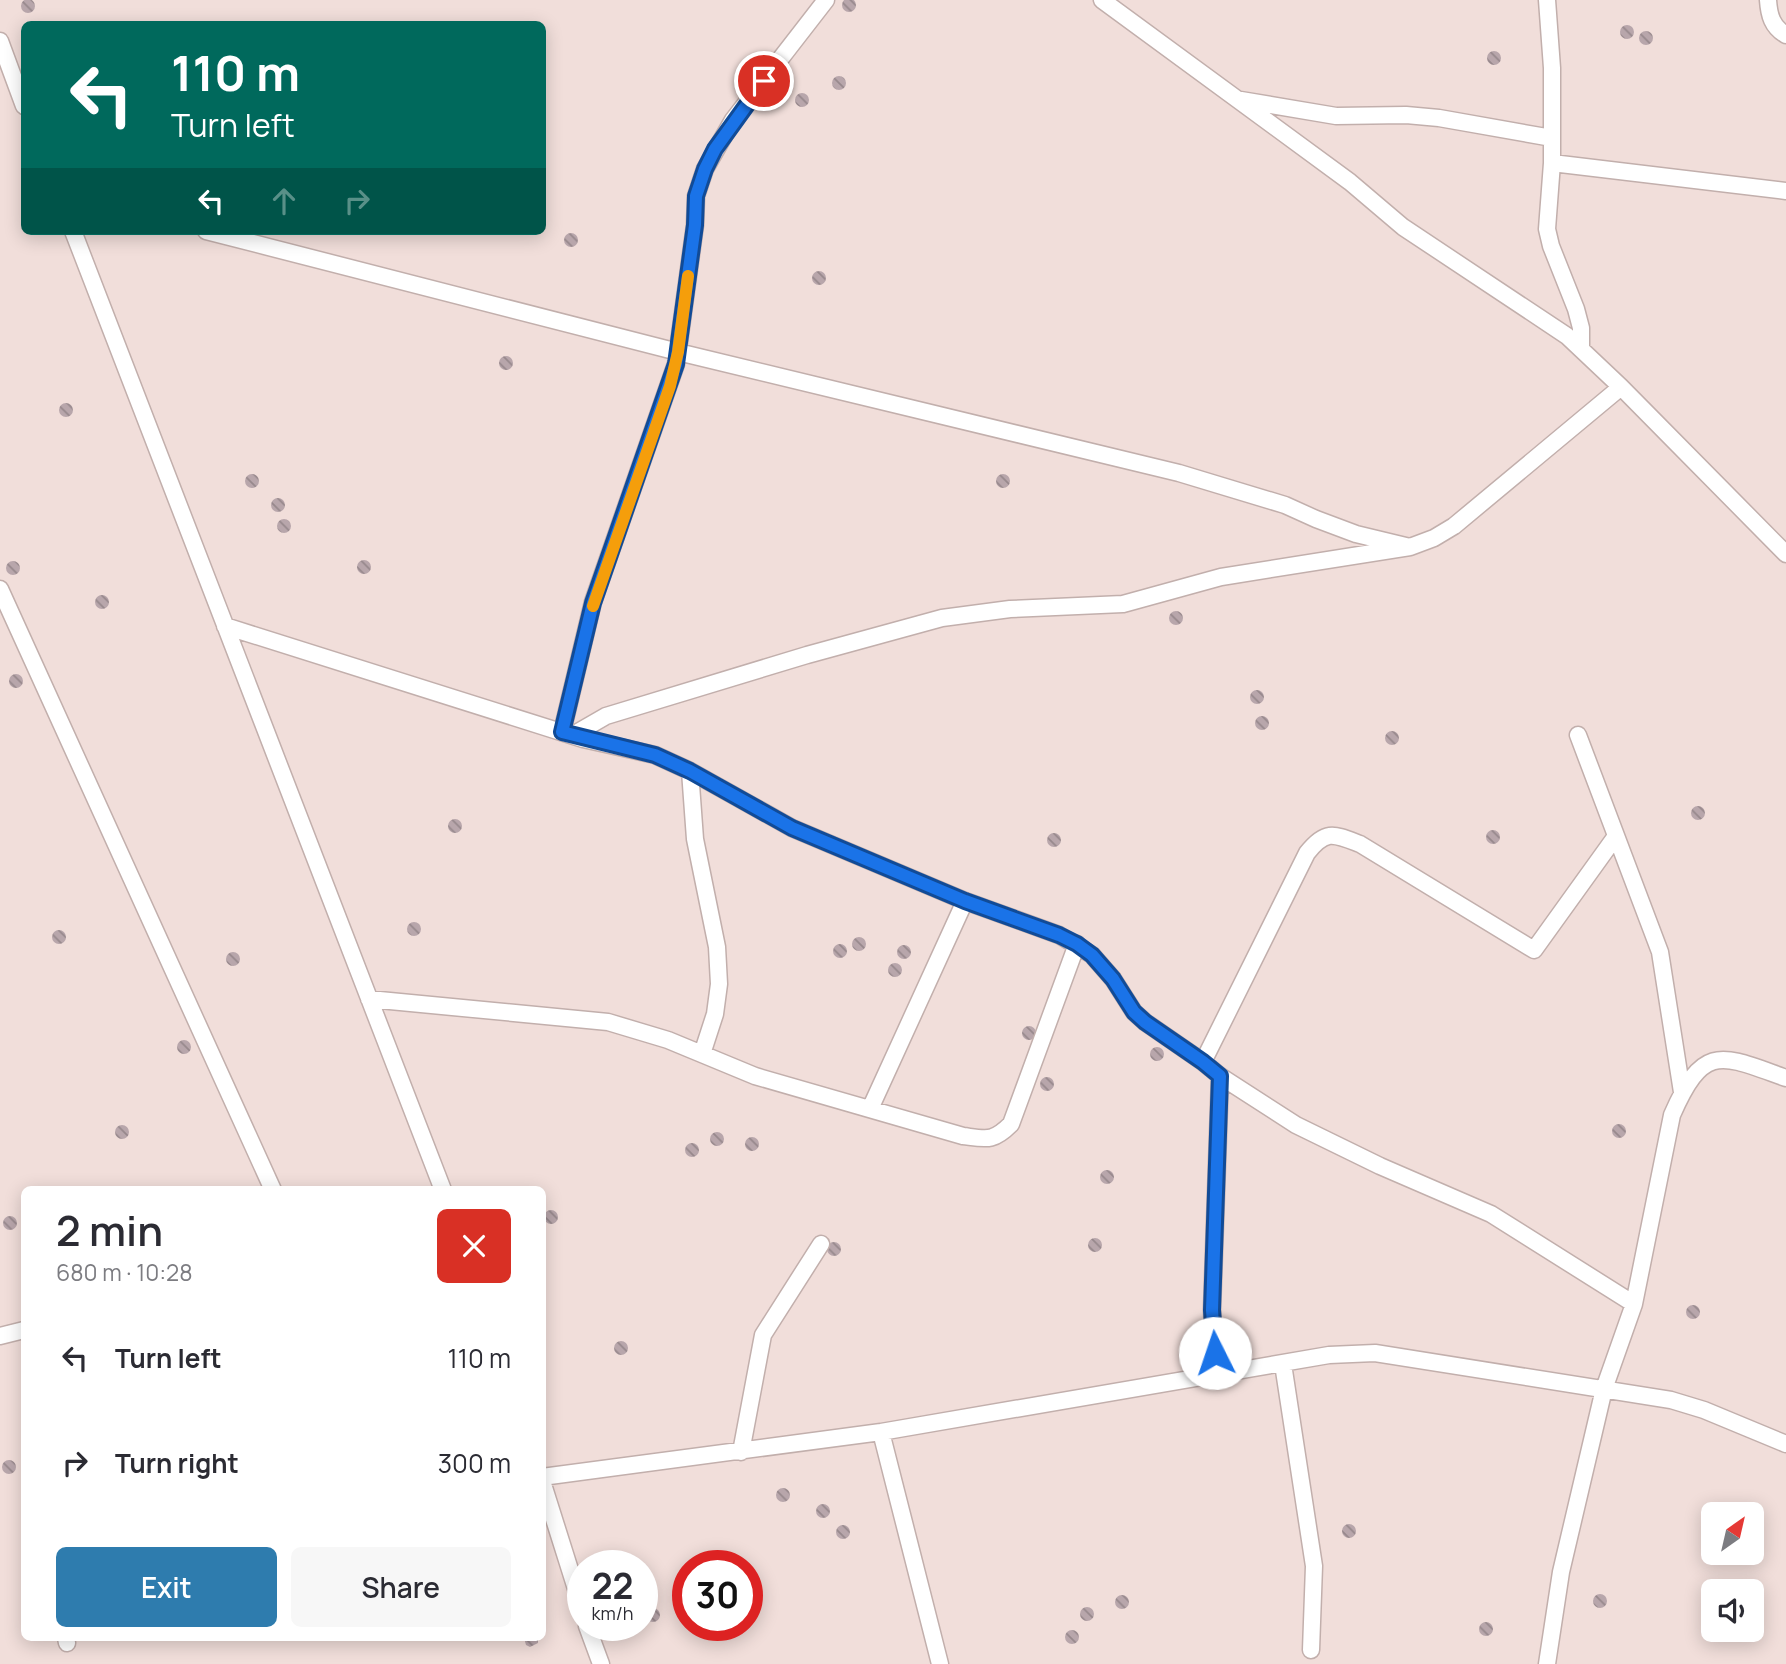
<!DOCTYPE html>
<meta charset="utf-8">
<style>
body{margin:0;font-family:Manrope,sans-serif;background:#f7f7f7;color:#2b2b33;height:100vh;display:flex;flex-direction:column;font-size:26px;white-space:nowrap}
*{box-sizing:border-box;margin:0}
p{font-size:23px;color:#7c7c81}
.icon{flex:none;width:38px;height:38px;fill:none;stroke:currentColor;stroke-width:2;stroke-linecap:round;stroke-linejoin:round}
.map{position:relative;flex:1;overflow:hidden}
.drawer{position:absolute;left:21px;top:1186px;width:525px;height:455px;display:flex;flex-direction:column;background:#fff;border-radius:10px;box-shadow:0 4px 18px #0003}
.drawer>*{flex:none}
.hud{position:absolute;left:21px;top:21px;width:525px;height:214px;border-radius:10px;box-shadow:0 4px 18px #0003;background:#00695c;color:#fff;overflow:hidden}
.needle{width:46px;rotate:34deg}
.fabs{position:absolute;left:1701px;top:1502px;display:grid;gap:14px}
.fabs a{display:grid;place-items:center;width:63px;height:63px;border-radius:10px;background:#fff;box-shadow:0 4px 18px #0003;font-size:35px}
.speed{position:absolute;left:567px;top:1550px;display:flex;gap:14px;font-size:35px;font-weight:700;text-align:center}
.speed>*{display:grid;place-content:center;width:91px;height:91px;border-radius:50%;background:#fff;box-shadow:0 4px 18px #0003;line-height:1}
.speed small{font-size:18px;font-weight:400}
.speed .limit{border:10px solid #d22;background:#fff;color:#111}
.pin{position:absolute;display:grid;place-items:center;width:60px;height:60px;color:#fff;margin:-30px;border:4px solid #fff;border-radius:50%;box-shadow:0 2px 7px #0007}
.me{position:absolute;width:77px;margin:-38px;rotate:356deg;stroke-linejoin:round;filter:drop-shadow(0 0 5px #0008)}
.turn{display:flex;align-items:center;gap:24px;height:147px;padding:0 35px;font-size:32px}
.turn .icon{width:91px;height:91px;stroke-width:2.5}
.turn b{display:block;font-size:49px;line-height:60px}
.lanes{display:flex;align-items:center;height:66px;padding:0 35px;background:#0003;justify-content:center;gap:35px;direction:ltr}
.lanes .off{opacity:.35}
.round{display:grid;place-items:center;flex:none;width:74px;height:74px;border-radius:10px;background:#f7f7f7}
.summary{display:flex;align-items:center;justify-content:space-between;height:119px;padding:0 35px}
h1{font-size:42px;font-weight:600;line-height:52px}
.action{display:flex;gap:14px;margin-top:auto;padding:14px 35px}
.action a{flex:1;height:80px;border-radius:10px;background:#2e7cae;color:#fff;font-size:28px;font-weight:600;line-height:80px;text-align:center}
.action a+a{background:#f7f7f7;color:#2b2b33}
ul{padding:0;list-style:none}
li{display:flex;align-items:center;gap:21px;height:105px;padding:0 35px}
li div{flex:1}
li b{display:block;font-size:26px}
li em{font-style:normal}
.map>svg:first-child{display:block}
.building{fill:url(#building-back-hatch)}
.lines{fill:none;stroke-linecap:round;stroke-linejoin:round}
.minor-casing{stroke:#c2afac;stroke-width:19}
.minor{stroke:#fff;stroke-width:16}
.route-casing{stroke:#114b97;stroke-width:18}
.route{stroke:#1a73e8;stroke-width:12}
.slow{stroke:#f59e0b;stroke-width:12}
</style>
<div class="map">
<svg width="1786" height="1664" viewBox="0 0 1786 1664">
<defs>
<pattern id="building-back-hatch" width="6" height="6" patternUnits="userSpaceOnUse" patternTransform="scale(1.75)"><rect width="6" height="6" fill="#b8a6ab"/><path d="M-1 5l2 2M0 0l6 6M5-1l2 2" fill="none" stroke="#97888c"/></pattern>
</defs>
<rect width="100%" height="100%" fill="#f1deda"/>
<path class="building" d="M842 5a7 7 0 1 1 14 0a7 7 0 1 1-14 0Z
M21 6a7 7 0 1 1 14 0a7 7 0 1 1-14 0Z
M1620 32a7 7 0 1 1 14 0a7 7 0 1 1-14 0Z
M1639 38a7 7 0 1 1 14 0a7 7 0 1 1-14 0Z
M1487 58a7 7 0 1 1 14 0a7 7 0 1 1-14 0Z
M832 83a7 7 0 1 1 14 0a7 7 0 1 1-14 0Z
M795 100a7 7 0 1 1 14 0a7 7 0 1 1-14 0Z
M564 240a7 7 0 1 1 14 0a7 7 0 1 1-14 0Z
M812 278a7 7 0 1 1 14 0a7 7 0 1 1-14 0Z
M499 363a7 7 0 1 1 14 0a7 7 0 1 1-14 0Z
M59 410a7 7 0 1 1 14 0a7 7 0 1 1-14 0Z
M996 481a7 7 0 1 1 14 0a7 7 0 1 1-14 0Z
M245 481a7 7 0 1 1 14 0a7 7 0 1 1-14 0Z
M271 505a7 7 0 1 1 14 0a7 7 0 1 1-14 0Z
M277 526a7 7 0 1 1 14 0a7 7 0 1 1-14 0Z
M357 567a7 7 0 1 1 14 0a7 7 0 1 1-14 0Z
M6 568a7 7 0 1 1 14 0a7 7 0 1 1-14 0Z
M95 602a7 7 0 1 1 14 0a7 7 0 1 1-14 0Z
M1169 618a7 7 0 1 1 14 0a7 7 0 1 1-14 0Z
M9 681a7 7 0 1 1 14 0a7 7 0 1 1-14 0Z
M1250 697a7 7 0 1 1 14 0a7 7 0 1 1-14 0Z
M1255 723a7 7 0 1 1 14 0a7 7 0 1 1-14 0Z
M1385 738a7 7 0 1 1 14 0a7 7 0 1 1-14 0Z
M1691 813a7 7 0 1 1 14 0a7 7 0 1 1-14 0Z
M448 826a7 7 0 1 1 14 0a7 7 0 1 1-14 0Z
M1486 837a7 7 0 1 1 14 0a7 7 0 1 1-14 0Z
M1047 840a7 7 0 1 1 14 0a7 7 0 1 1-14 0Z
M407 929a7 7 0 1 1 14 0a7 7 0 1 1-14 0Z
M52 937a7 7 0 1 1 14 0a7 7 0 1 1-14 0Z
M852 944a7 7 0 1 1 14 0a7 7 0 1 1-14 0Z
M833 951a7 7 0 1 1 14 0a7 7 0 1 1-14 0Z
M897 952a7 7 0 1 1 14 0a7 7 0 1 1-14 0Z
M226 959a7 7 0 1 1 14 0a7 7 0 1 1-14 0Z
M888 970a7 7 0 1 1 14 0a7 7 0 1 1-14 0Z
M1022 1033a7 7 0 1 1 14 0a7 7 0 1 1-14 0Z
M177 1047a7 7 0 1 1 14 0a7 7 0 1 1-14 0Z
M1150 1054a7 7 0 1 1 14 0a7 7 0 1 1-14 0Z
M1040 1084a7 7 0 1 1 14 0a7 7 0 1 1-14 0Z
M1612 1131a7 7 0 1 1 14 0a7 7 0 1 1-14 0Z
M115 1132a7 7 0 1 1 14 0a7 7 0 1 1-14 0Z
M710 1139a7 7 0 1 1 14 0a7 7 0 1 1-14 0Z
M745 1144a7 7 0 1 1 14 0a7 7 0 1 1-14 0Z
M685 1150a7 7 0 1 1 14 0a7 7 0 1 1-14 0Z
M1100 1177a7 7 0 1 1 14 0a7 7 0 1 1-14 0Z
M544 1217a7 7 0 1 1 14 0a7 7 0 1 1-14 0Z
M3 1223a7 7 0 1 1 14 0a7 7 0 1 1-14 0Z
M1088 1245a7 7 0 1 1 14 0a7 7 0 1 1-14 0Z
M827 1249a7 7 0 1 1 14 0a7 7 0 1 1-14 0Z
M1686 1312a7 7 0 1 1 14 0a7 7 0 1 1-14 0Z
M614 1348a7 7 0 1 1 14 0a7 7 0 1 1-14 0Z
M2 1467a7 7 0 1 1 14 0a7 7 0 1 1-14 0Z
M776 1495a7 7 0 1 1 14 0a7 7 0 1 1-14 0Z
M816 1511a7 7 0 1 1 14 0a7 7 0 1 1-14 0Z
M1342 1531a7 7 0 1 1 14 0a7 7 0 1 1-14 0Z
M836 1532a7 7 0 1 1 14 0a7 7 0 1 1-14 0Z
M1593 1601a7 7 0 1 1 14 0a7 7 0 1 1-14 0Z
M1115 1602a7 7 0 1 1 14 0a7 7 0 1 1-14 0Z
M1080 1614a7 7 0 1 1 14 0a7 7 0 1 1-14 0Z
M646 1615a7 7 0 1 1 14 0a7 7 0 1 1-14 0Z
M1479 1629a7 7 0 1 1 14 0a7 7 0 1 1-14 0Z
M1065 1637a7 7 0 1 1 14 0a7 7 0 1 1-14 0Z
M524 1638H538V1643L530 1647 526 1645Z"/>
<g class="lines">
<g class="minor-casing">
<path id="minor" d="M1102 0 1350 182 1403 227 1567 336 1621 387 1786 554
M1547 0 1552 68V163L1547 229 1551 246 1576 309 1581 328V349
M1768 0C1769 15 1772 27 1786 35
M0 41 24 106
M1241 100 1336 116 1406 115 1439 118 1552 138
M1552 163 1786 191
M73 231 443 1190
M206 231 678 352 1179 473 1285 505 1316 519 1356 534 1410 547
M0 589 273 1190
M225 626 583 739 655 755 690 771 792 828 965 901 1059 935 1092 955 1113 979 1134 1012 1145 1022 1203 1062 1220 1076 1296 1125 1380 1166 1491 1214 1634 1304
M562 732 593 602 676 364 695 225 696 196 705 169 733 120 826 0
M573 735 606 716 807 655 942 618 1010 609 1123 604 1221 577 1410 547 1434 538 1454 526 1621 387
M1578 735 1660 952 1682 1092
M690 771 695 839 717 947 719 984 715 1014 702 1054
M369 999 608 1022 668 1040 755 1076 963 1136C987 1139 993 1142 1011 1124L1077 944
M1203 1062 1307 853C1326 829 1334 834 1360 844L1534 950 1616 836
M870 1109 965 901
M0 1336 24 1330
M1283 1364 1314 1566 1311 1650
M1216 1374 1212 1310 1220 1076
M881 1432 940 1664
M741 1452 763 1335 821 1244
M542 1477 881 1432 1329 1355 1375 1353 1671 1400 1704 1410 1786 1444
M542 1481 583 1611
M587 1626 601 1664
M66 1638 67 1643
M1547 1664 1561 1572 1604 1389 1634 1304 1672 1115C1704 1042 1721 1055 1786 1078"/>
</g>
<use href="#minor" class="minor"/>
</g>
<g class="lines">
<g class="route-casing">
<path id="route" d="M764 81 715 149 705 169 696 196 695 225 676 364 593 603 562 732 655 755 690 771 792 828 965 901 1059 935 1077 944 1092 955 1113 979 1134 1012 1145 1022 1203 1062 1220 1076 1212 1310 1215 1353"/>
</g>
<use href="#route" class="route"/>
<path class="slow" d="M593 606 670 386 678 352 688 276"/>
</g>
</svg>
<div class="fabs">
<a><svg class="needle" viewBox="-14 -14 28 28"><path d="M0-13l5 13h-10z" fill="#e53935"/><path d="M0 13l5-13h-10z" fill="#7c7c81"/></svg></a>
<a><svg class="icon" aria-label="sound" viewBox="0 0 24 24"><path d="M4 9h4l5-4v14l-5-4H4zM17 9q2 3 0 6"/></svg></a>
</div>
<div class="speed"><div>22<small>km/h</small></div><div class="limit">30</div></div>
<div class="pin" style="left:764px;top:81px;background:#d93025"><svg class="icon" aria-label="arrive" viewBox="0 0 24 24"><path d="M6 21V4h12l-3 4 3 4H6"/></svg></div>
<svg class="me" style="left:1215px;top:1353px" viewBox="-20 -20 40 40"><circle r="19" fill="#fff"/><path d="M0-13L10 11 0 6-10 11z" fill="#1a73e8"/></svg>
<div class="hud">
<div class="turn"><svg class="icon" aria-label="left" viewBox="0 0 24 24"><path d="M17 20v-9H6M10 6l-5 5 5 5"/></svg><div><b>110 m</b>Turn left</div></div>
<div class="lanes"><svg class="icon" aria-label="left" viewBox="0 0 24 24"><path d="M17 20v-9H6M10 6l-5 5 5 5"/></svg><svg class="icon off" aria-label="ahead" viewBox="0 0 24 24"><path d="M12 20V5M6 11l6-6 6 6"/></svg><svg class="icon off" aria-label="right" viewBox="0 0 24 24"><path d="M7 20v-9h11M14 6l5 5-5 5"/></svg></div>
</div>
<section class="drawer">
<div class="summary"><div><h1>2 min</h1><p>680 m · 10:28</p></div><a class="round" style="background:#d93025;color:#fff"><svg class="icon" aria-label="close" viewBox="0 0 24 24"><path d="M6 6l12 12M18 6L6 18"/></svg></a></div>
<ul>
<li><svg class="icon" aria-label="left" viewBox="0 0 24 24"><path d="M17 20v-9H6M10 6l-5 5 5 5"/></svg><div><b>Turn left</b></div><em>110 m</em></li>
<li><svg class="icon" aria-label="right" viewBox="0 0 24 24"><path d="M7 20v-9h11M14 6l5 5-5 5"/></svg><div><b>Turn right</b></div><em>300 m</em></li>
</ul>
<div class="action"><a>Exit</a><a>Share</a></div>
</section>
</div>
